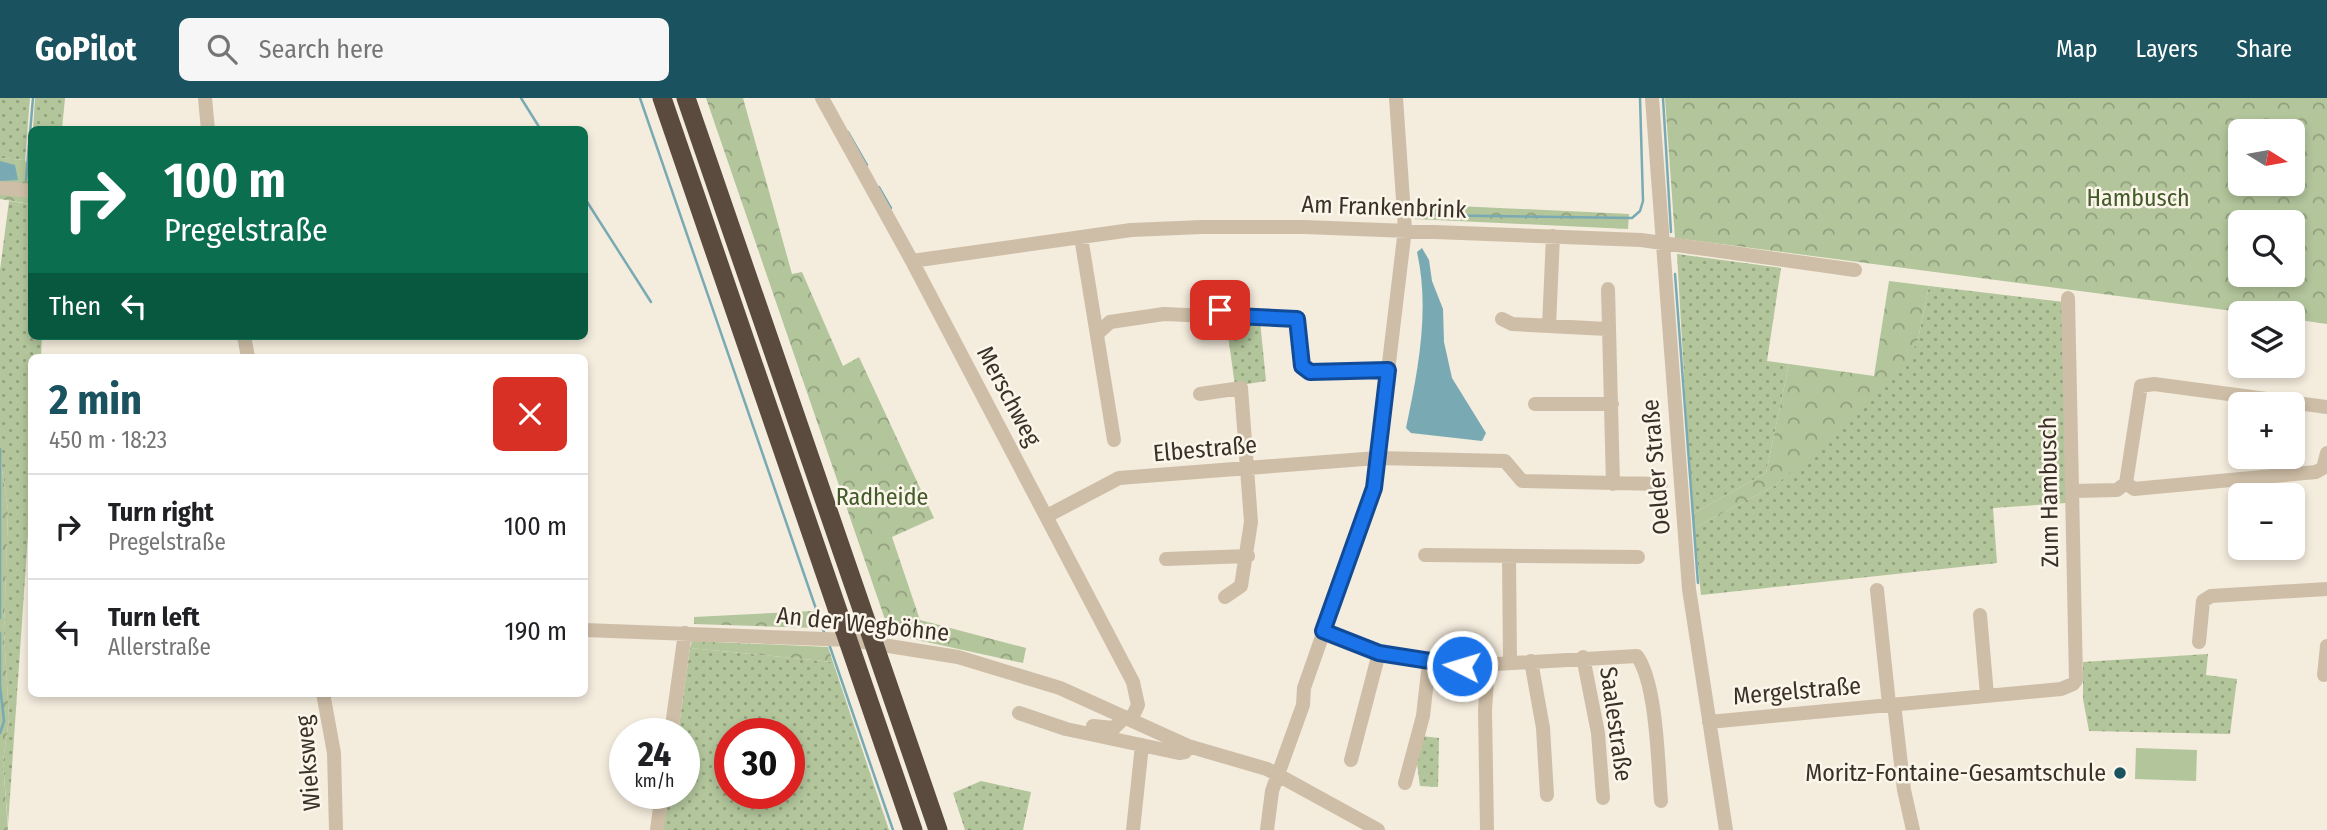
<!DOCTYPE html>
<meta charset="utf-8">
<style>
body{margin:0;font-family:"Fira Sans Condensed",sans-serif;background:#f6f6f6;color:#202124;height:100vh;display:flex;flex-direction:column;font-size:26px;white-space:nowrap}
*{box-sizing:border-box;margin:0}
p{font-size:23px;color:#757577}
.icon{flex:none;width:38px;height:38px;fill:none;stroke:currentColor;stroke-width:2;stroke-linecap:round;stroke-linejoin:round}
.map{position:relative;flex:1;overflow:hidden}
.panel{position:absolute;left:28px;top:256px;width:560px;height:343px;display:flex;flex-direction:column;background:#fff;border-radius:10px;box-shadow:0 4px 10px #0003}
.panel>*{flex:none}
.top-card{position:absolute;left:28px;top:28px;width:560px;height:214px;border-radius:10px;box-shadow:0 4px 10px #0003;background:#0b6e4f;color:#fff;overflow:hidden}
.needle{width:46px;rotate:101deg}
.tools{position:absolute;left:2228px;top:21px;display:grid;gap:14px}
.tools a{display:grid;place-items:center;width:77px;height:77px;border-radius:10px;background:#fff;box-shadow:0 4px 10px #0003;font-size:35px}
.speed{position:absolute;left:609px;top:620px;display:flex;gap:14px;font-size:35px;font-weight:700;text-align:center}
.speed>*{display:grid;place-content:center;width:91px;height:91px;border-radius:50%;background:#fff;box-shadow:0 4px 10px #0003;line-height:1}
.speed small{font-size:18px;font-weight:400}
.speed .limit{border:10px solid #d22;background:#fff;color:#111}
.pin{position:absolute;display:grid;place-items:center;width:60px;height:60px;color:#fff;margin:-30px;border-radius:14px;box-shadow:0 4px 10px #0006}
.me{position:absolute;width:77px;margin:-38px;rotate:275deg;stroke-linejoin:round;filter:drop-shadow(0 0 5px #0008)}
.turn{display:flex;align-items:center;gap:24px;height:147px;padding:0 21px;font-size:32px}
.turn .icon{width:91px;height:91px;stroke-width:2.5}
.turn b{display:block;font-size:49px;line-height:60px}
.then{display:flex;align-items:center;height:66px;padding:0 21px;background:#0003;gap:14px;font-size:26px}
.round{display:grid;place-items:center;flex:none;width:74px;height:74px;border-radius:10px;background:#f6f6f6}
.headline{display:flex;align-items:center;justify-content:space-between;height:119px;padding:0 21px}
h1{font-size:42px;font-weight:700;line-height:52px;color:#1a525f}
ul{padding:0;list-style:none}
li{display:flex;align-items:center;gap:21px;height:105px;padding:0 21px;border-top:2px solid #e0e0e0}
li div{flex:1}
li b{display:block;font-size:26px}
li em{font-style:normal}
header{display:flex;align-items:center;gap:42px;box-sizing:border-box;height:98px;padding:0 35px;background:#1a525f;color:#fff}
header strong{font-size:33px}
nav{display:flex;gap:38px;margin-inline-start:auto;font-size:24px}
.search{width:490px;height:63px;background:#f6f6f6;display:flex;align-items:center;gap:18px;box-sizing:border-box;padding:0 24px;border-radius:10px;color:#757577;font-size:26px}
.map>svg:first-child{display:block}
.green{fill:url(#green-dots);fill-rule:evenodd}
.forest{fill:url(#forest-crowns);fill-rule:evenodd}
.pitch{fill:#b2c59b}
.water{fill:#79aab4}
.lines{fill:none;stroke-linecap:round;stroke-linejoin:round}
.stream{stroke:#79aab4;stroke-width:2.5}
.minor{stroke:#cebea7;stroke-width:14}
.highway{stroke:#5b4b3f;stroke-width:19}
.route-casing{stroke:#114b97;stroke-width:18}
.route{stroke:#1a73e8;stroke-width:12}
.poi-dot{fill:#1a525f;stroke:#fbf5ea;stroke-width:2.5}
.labels{text-anchor:middle;stroke-width:5;stroke-linejoin:round;paint-order:stroke}
.park-label{font-size:24px;fill:#435a2a;stroke:#fbf5ea}
.street-label{font-size:24px;fill:#3a3028;stroke:#fbf5ea}
.poi-label{font-size:24px;fill:#3a3028;stroke:#fbf5ea;text-anchor:end}
</style>
<header>
<strong>GoPilot</strong>
<div class="search"><svg class="icon" aria-label="search" viewBox="0 0 24 24"><circle cx="10" cy="10" r="6"/><path d="M15 15l6 6"/></svg>Search here</div>
<nav><a>Map</a><a>Layers</a><a>Share</a></nav>
</header>
<div class="map">
<svg width="2327" height="732" viewBox="0 0 2327 732">
<defs>
<pattern id="green-dots" width="8" height="8" patternUnits="userSpaceOnUse" patternTransform="scale(1.75)"><rect width="8" height="8" fill="#b2c59b"/><path d="M2 2h.1M6 6h.1" fill="none" stroke="#92a07e" stroke-width="1.8" stroke-linecap="round"/></pattern>
<pattern id="forest-crowns" width="20" height="18" patternUnits="userSpaceOnUse" patternTransform="scale(1.75)"><rect width="20" height="18" fill="#b2c59b"/><path d="M2 6a3 3 0 1 1 6 0M12 15a3 3 0 1 1 6 0" fill="none" stroke="#92a07e"/></pattern>
</defs>
<rect width="100%" height="100%" fill="#f4ecdd"/>
<path class="green" d="M0 0H30L25 62 0 60Z
M35 0H65L62 31H33Z
M9 103 31 106 32 238H42L41 259H32L31 393 8 727 3 664 9 620 4 534 8 412 0 358V172Z
M1677 156 1781 170 1767 263 1789 266 1766 375 1692 416Z
M1929 188 2064 204 2066 405 1993 410 1997 465 1701 497 1694 430 1776 387 1917 246Z
M1239 222 1260 223 1266 283 1235 288 1227 230Z
M690 550 833 564 889 732H663L669 695H684V635H678ZM730 635H789V695H730Z
M2208 556 2206 577 2237 581 2230 636 2089 633 2083 601V564Z
M1421 638 1439 640 1438 689 1420 688 1416 658Z
M981 683 1031 694 1023 732H965L953 695Z"/>
<path class="forest" d="M706 0H743L792 176 802 174 843 268 859 259 934 420 892 439 920 522 1026 550 1023 565 890 536Z
M1665 0H2327V226L2293 221 2292 215H2248L1675 140ZM2292 33V86H2240V33ZM2240 124H2292V177H2240Z
M0 60 25 62 31 79V106L0 101Z
M1414 106 1629 116 1628 131 1415 121Z
M1889 183 1929 188 1917 246 1884 291 1776 387 1694 430 1692 416 1766 375 1789 266 1874 278Z
M0 358 8 412 4 534 9 620 3 664 8 732H0Z
M814 513 819 530 694 526V519Z
M692 543 828 549 833 564 690 550Z"/>
<path class="pitch" d="M2136 650 2197 652 2196 683 2135 681Z"/>
<path class="water" d="M0 63 15 67 18 82 0 83Z
M1422 150 1429 162 1432 183 1443 211 1444 244 1452 280 1486 335 1482 343 1411 335 1406 330C1418 273 1430 212 1417 154Z"/>
<g class="lines">
<path class="stream" d="M521 0 541 32
M640 0 825 537
M1663 0 1671 134
M848 34 867 67
M26 82 33 0
M879 89 891 110
M584 99 651 204
M1410 108 1412 115 1417 117 1632 120 1640 113 1643 103 1640 0
M1675 176 1698 485
M0 351V520
M0 535V588L4 623 0 635
M829 546 893 732"/>
<path class="minor" d="M205 0 208 32
M822 0 912 163 1133 584 1138 607 1131 622
M1652 0 1689 491 1726 732
M0 90 32 93
M1081 139 1114 342
M912 163 1131 132 1202 129H1304L1641 142 1855 172
M1608 191 1613 386
M1210 218C1221 211 1225 210 1235 218L1297 221 1302 268 1310 274 1388 272
M1502 221 1512 226 1607 231
M1549 228 1553 138
M1097 236 1110 224 1164 216 1210 218 1227 224 1235 218
M244 238 248 259
M1200 296 1241 290 1251 424 1241 488 1225 499
M1535 306H1612
M2126 385 2141 288 2154 286 2327 309
M2126 385 2134 391 2316 374 2323 370 2327 355
M2073 393 2117 392 2126 385
M1047 418 1119 380 1377 360 1505 363 1522 383 1661 386
M1425 457 1638 459
M1509 458 1510 565
M1166 461 1248 458
M1877 492 1889 606
M1980 517 1987 597
M584 532 851 542 958 559 1060 590 1188 648 1267 671 1378 732
M1323 533 1379 555 1462 568 1637 558C1657 586 1658 667 1661 703
M2199 544 2203 503 2211 498 2327 491
M1583 559 1598 635 1603 700
M1531 563 1543 630 1547 697
M2324 577 2327 548
M323 595 334 655 336 732
M1894 606 1904 692 1913 732
M1019 615 1066 631 1179 655 1185 654 1188 648
M1709 624 2061 591 2073 586 2076 582 2068 200
M1093 628 1114 630 1125 619
M671 635 685 535
M1351 662 1379 555
M1405 685 1423 618 1429 565
M657 732 662 695
M1133 732 1142 647
M1267 732 1272 693 1303 607 1304 590 1374 390 1405 131 1396 0
M1487 732 1485 612 1488 567"/>
<path class="highway" d="M662 0 913 732
M686 0 938 732"/>
</g>
<g class="lines">
<g class="route-casing">
<path id="route" d="M1220 212H1228L1235 218 1297 221 1302 268 1310 274 1388 272 1374 390 1323 533 1379 555 1462 568"/>
</g>
<use href="#route" class="route"/>
</g>
<circle class="poi-dot" cx="2120" cy="675" r="7"/>
<g class="labels">
<g class="park-label">
<text x="2138" y="108">Hambusch</text>
<text x="882" y="407">Radheide</text>
</g>
<g class="street-label">
<text transform="translate(1384 109) rotate(2)" y="8">Am Frankenbrink</text>
<text transform="translate(1009 298) rotate(62)" y="8">Merschweg</text>
<text transform="translate(1205 351) rotate(-5)" y="8">Elbestraße</text>
<text transform="translate(1656 369) rotate(-95)" y="8">Oelder Straße</text>
<text transform="translate(2049 394) rotate(-91)" y="8">Zum Hambusch</text>
<text transform="translate(863 526) rotate(6)" y="8">An der Wegböhne</text>
<text transform="translate(1797 593) rotate(-5)" y="8">Mergelstraße</text>
<text transform="translate(1616 626) rotate(82)" y="8">Saalestraße</text>
<text transform="translate(308 665) rotate(-95)" y="8">Wieksweg</text>
</g>
<g class="poi-label">
<text x="2106" y="683">Moritz-Fontaine-Gesamtschule</text>
</g>
</g>
</svg>
<div class="tools">
<a><svg class="needle" viewBox="-14 -14 28 28"><path d="M0-13l5 13h-10z" fill="#e53935"/><path d="M0 13l5-13h-10z" fill="#757577"/></svg></a>
<a><svg class="icon" aria-label="search" viewBox="0 0 24 24"><circle cx="10" cy="10" r="6"/><path d="M15 15l6 6"/></svg></a>
<a><svg class="icon" aria-label="layers" viewBox="0 0 24 24"><path d="M12 4l9 5-9 5-9-5zM3 14l9 5 9-5"/></svg></a>
<a>+</a>
<a>−</a>
</div>
<div class="speed"><div>24<small>km/h</small></div><div class="limit">30</div></div>
<div class="pin" style="left:1220px;top:212px;background:#d93025"><svg class="icon" aria-label="arrive" viewBox="0 0 24 24"><path d="M6 21V4h12l-3 4 3 4H6"/></svg></div>
<svg class="me" style="left:1462px;top:568px" viewBox="-20 -20 40 40"><circle r="17" fill="#1a73e8" stroke="#fff" stroke-width="3"/><path d="M0-11L8 9 0 5-8 9z" fill="#fff"/></svg>
<div class="top-card">
<div class="turn"><svg class="icon" aria-label="right" viewBox="0 0 24 24"><path d="M7 20v-9h11M14 6l5 5-5 5"/></svg><div><b>100 m</b>Pregelstraße</div></div>
<div class="then">Then<svg class="icon" aria-label="left" viewBox="0 0 24 24"><path d="M17 20v-9H6M10 6l-5 5 5 5"/></svg></div>
</div>
<section class="panel">
<div class="headline"><div><h1>2 min</h1><p>450 m · 18:23</p></div><a class="round" style="background:#d93025;color:#fff"><svg class="icon" aria-label="close" viewBox="0 0 24 24"><path d="M6 6l12 12M18 6L6 18"/></svg></a></div>
<ul>
<li><svg class="icon" aria-label="right" viewBox="0 0 24 24"><path d="M7 20v-9h11M14 6l5 5-5 5"/></svg><div><b>Turn right</b><p>Pregelstraße</p></div><em>100 m</em></li>
<li><svg class="icon" aria-label="left" viewBox="0 0 24 24"><path d="M17 20v-9H6M10 6l-5 5 5 5"/></svg><div><b>Turn left</b><p>Allerstraße</p></div><em>190 m</em></li>
</ul>
</section>
</div>
